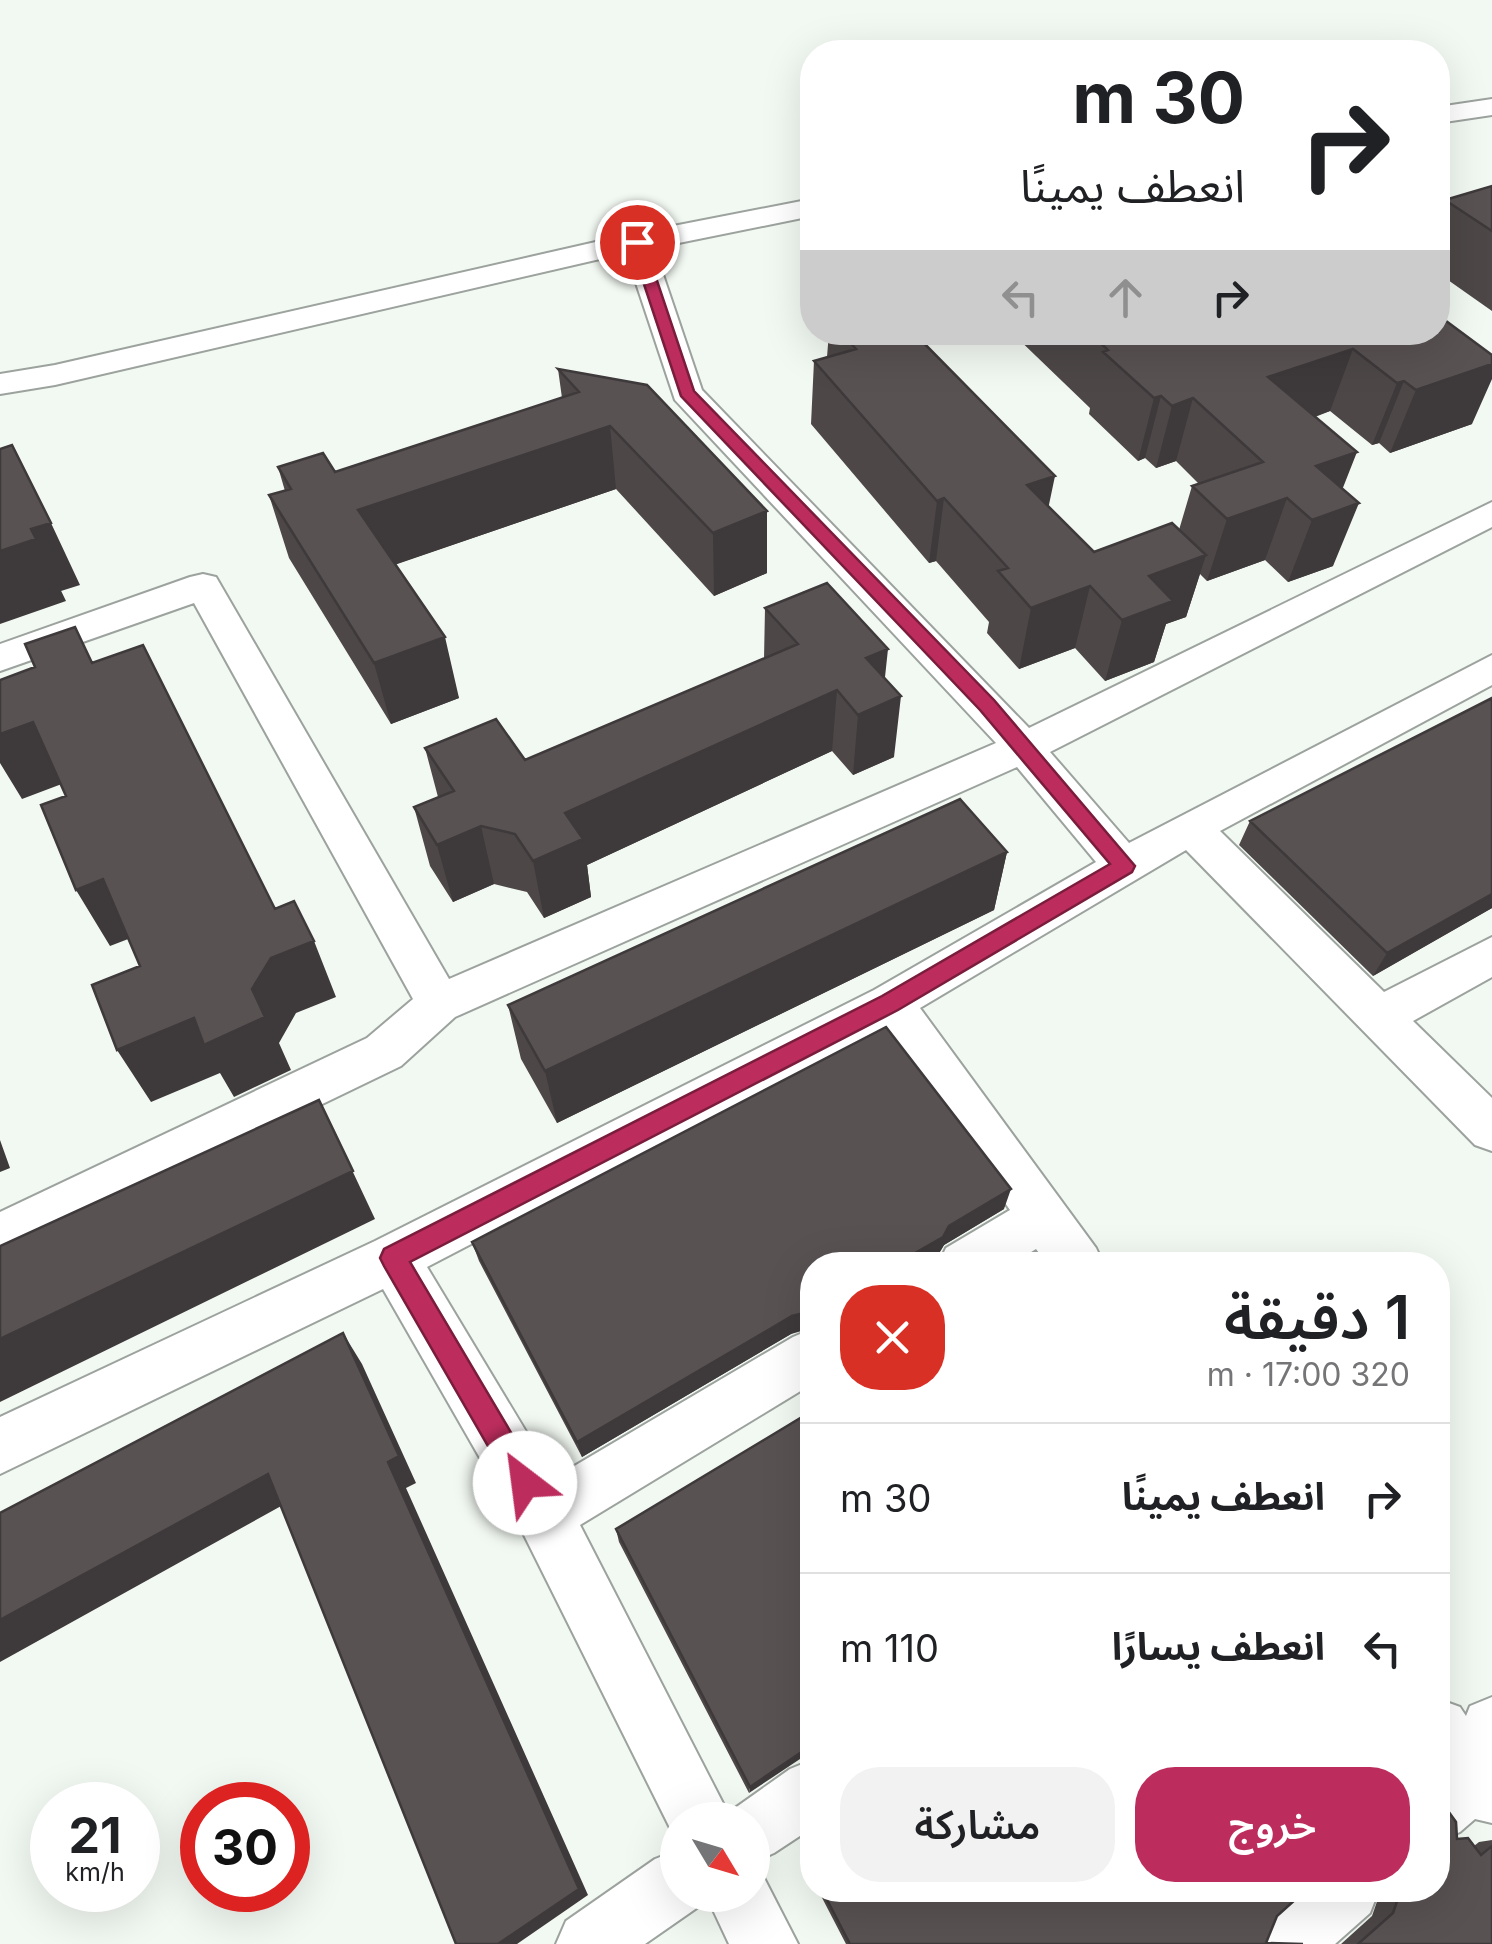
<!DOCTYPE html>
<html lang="ar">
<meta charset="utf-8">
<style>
body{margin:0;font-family:Inter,"Noto Sans Arabic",sans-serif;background:#f2f2f2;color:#202124;direction:rtl;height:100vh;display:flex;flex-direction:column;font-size:38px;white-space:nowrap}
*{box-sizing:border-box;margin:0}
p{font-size:32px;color:#757577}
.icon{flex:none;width:55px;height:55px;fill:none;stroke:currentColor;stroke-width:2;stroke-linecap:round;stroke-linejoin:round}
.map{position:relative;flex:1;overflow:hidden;direction:ltr}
.details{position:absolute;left:800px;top:1252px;width:650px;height:650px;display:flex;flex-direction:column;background:#fff;border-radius:40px;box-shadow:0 10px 40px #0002;direction:rtl}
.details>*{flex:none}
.top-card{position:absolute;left:800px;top:40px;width:650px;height:305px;border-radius:40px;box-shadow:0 10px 40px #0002;direction:rtl;background:#fff;color:#202124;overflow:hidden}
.needle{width:65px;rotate:128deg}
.tools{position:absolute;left:660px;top:1802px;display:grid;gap:20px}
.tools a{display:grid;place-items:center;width:110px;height:110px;border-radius:50%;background:#fff;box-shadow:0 10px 40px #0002;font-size:50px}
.speed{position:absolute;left:30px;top:1782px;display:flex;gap:20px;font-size:50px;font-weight:700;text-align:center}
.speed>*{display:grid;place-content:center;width:130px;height:130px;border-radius:50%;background:#fff;box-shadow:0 10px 40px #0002;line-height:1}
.speed small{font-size:25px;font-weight:400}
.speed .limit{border:15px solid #d22;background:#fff;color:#111}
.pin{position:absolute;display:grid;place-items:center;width:85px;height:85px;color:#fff;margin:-42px;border:5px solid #fff;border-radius:50%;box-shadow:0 2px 10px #0007}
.me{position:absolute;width:110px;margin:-55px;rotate:330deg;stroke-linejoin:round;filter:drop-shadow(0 0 8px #0008)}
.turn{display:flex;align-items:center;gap:35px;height:210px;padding:0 40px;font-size:45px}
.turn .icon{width:130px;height:130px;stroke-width:2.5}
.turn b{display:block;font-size:70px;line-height:85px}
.lanes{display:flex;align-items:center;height:95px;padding:0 40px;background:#0003;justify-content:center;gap:50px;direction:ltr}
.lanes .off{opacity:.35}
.round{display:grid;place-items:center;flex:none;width:105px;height:105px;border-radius:40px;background:#f2f2f2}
.head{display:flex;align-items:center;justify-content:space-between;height:170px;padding:0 40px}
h1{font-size:60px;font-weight:600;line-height:75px}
.action{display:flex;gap:20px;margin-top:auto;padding:20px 40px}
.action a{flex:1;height:115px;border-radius:40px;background:#bc2d5d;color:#fff;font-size:40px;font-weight:600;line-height:115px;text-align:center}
.action a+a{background:#f2f2f2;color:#202124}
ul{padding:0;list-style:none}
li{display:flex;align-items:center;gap:30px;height:150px;padding:0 40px;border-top:2px solid #e0e0e0}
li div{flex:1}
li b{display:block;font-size:38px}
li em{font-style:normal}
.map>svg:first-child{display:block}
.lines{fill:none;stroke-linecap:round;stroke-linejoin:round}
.street-casing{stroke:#9ca29d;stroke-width:4}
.street{fill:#fff;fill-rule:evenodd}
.wall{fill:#4d4747}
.shaded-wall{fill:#3e393a}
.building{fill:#595253;stroke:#3e393a;stroke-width:2.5}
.route{fill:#bc2d5d;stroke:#7a1d3c;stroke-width:2.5}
</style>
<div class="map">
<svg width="1492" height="1944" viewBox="0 0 1492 1944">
<rect width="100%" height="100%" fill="#f2f8f2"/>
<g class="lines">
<g class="street-casing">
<path id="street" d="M1492 99V115L1438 123V107Z
M812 199V216L654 248 702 390 1029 728 1492 502V527L1050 752 1129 843 1492 655V685L1220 831 1384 992 1492 937V977L1413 1021 1492 1098V1151L1475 1145 1186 850 920 1008 1096 1248 1104 1265H1048L1036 1249 1010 1265H938L946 1248 1010 1210 883 1029 427 1267 554 1478 793 1337 812 1329V1384L580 1525 728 1813 790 1769 812 1760V1828L774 1853 752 1863V1820H678L677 1842 524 1535 383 1289 0 1474V1417L375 1241 874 990 1096 862 1017 767 455 1017 401 1066 0 1260V1212L367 1038 413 999 194 603 0 671V644L190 577 203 574 216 577 449 979 996 743 675 400 626 253 55 385 0 394V374L55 365 622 236Z
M1492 1697V1823L1475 1819 1460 1832 1438 1842V1699L1460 1707 1466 1716 1470 1706Z
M678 1850V1895H705L701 1905 645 1944H556L566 1921 655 1859Z
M752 1869 761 1872 798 1944H729L706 1895H752Z
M1298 1890H1379L1370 1913 1335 1944H1253L1263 1921Z"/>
</g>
<use href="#street" class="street"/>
</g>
<path class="wall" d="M1492 186V311L1438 273V220L1445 200Z
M829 332H913L1048 507 1094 552 1179 530 1192 486 1199 484 1176 461 1156 468 1145 458 1138 461 1089 414 1090 408 1011 332H1438L1472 424 1390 453 1379 443 1372 445 1330 411 1315 417 1342 489 1333 566 1288 582 1265 560 1207 581 1200 574 1186 617 1166 624 1154 662 1105 681 1075 648 1019 669 987 633 989 622 936 561 929 563 811 424 814 361 827 357Z
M558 369 767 511V573L714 596 616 489 396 564 459 698 391 724 289 558 269 495 285 491 278 467 335 472 562 398Z
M765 608 885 679 894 757 853 775 832 751 587 865 591 897 544 918 527 892 494 884 453 902 430 866 414 807 438 797 425 748 525 760 764 659Z
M1250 821 1492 908 1373 976 1239 845Z
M1007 852 994 910 557 1123 521 1059 508 1005Z
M1004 1209 944 1245 938 1255 791 1334 582 1457 479 1261 472 1242Z
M812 1411 749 1793 619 1542 616 1529Z
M1457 1839 1474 1846 1479 1842 1492 1840V1944H1341L1372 1916 1381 1890H1438Z
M818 1890H1306L1277 1916 1266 1943 1303 1944H846Z"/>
<path class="shaded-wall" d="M1353 349 1330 411 1248 440 1268 377Z
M1492 364V379L1472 424 1390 453 1416 390Z
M1404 381 1379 443 1372 445 1397 383Z
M1161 396 1145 458 1138 461 1154 398Z
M1193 398 1176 461 1156 468 1172 406Z
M610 426 616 489 374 572 358 510Z
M1357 452 1333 513 1359 503 1333 566 1288 582 1312 520 1316 466Z
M1055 476 1042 538 1027 485Z
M944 498 936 561 929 563 937 501Z
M1287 498 1265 560 1207 581 1227 519Z
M767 511V573L714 596 713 533Z
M51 523 80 585 61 591 31 529Z
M36 539 66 601 0 624V551Z
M1206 555 1186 617 1166 624 1154 662 1105 681 1122 620 1149 576Z
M1090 586 1075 648 1019 669 1031 608Z
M445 637 459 698 391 724 374 663Z
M888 649 882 705 901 696 894 757 853 775 858 715 866 658Z
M837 690 832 751 587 865 591 897 544 918 533 861 565 813Z
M33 722 67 782 22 799 0 763V734Z
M481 826 494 884 453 902 437 845Z
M1007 852 994 910 557 1123 545 1071Z
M103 879 136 936 110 946 76 890Z
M1492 894V908L1373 976 1387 953Z
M314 941 336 997 296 1013 279 1043 291 1070 234 1097 220 1073 151 1102 117 1050 252 989 271 958Z
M319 1100 375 1219 0 1402V1339Z
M0 1140 10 1168 0 1172Z
M1011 1189 1004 1209 944 1245 938 1255 922 1265H894L949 1226Z
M812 1311V1328L791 1334 582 1457 577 1442 792 1316Z
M343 1333 362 1364 416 1483 406 1488 588 1895 517 1944H498L388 1462Z
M268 1474 292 1500 0 1662V1620Z
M812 1745V1751L749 1793 750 1787Z"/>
<path class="building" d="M1492 186V231L1445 200Z
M1438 315 1492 355V364L1416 390 1404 381 1397 383 1353 349 1268 377 1357 452 1316 466 1359 503 1312 520 1287 498 1227 519 1192 486 1263 462 1193 398 1172 406 1161 396 1154 398 1103 352 1108 350 1089 332H1438Z
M841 332H913L1055 476 1027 485 1094 552 1172 523 1206 555 1149 576 1173 601 1122 620 1090 586 1031 608 998 571 1008 568 944 498 937 501 814 361 856 349Z
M558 369 647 385 767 511 713 533 610 426 358 510 445 637 374 663 269 495 291 489 278 467 323 453 335 472 579 392Z
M12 445 51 523 31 529 36 539 0 551V449Z
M827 583 888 649 866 658 901 696 858 715 837 690 565 813 583 839 533 861 515 834 481 826 437 845 414 807 454 791 425 748 496 719 525 760 798 644 765 608Z
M75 627 92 663 143 645 275 909 294 901 314 941 271 958 252 989 265 1017 204 1045 194 1018 117 1050 92 985 140 966 103 879 76 890 41 805 66 796 33 722 0 734V680L35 667 25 644Z
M1492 698V894L1387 953 1250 821Z
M960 799 1007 852 545 1071 508 1005Z
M886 1027 1011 1189 949 1226 943 1237 894 1265H812V1311L792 1316 577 1442 472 1242Z
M319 1100 353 1171 0 1339V1246Z
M343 1333 399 1456 388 1462 579 1889 498 1944H456L268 1474 0 1620V1513Z
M812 1411V1745L750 1787 616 1529Z
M1438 1797 1456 1822 1457 1839 1468 1838 1481 1855 1492 1846V1944H1358L1393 1913 1401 1890H1438Z
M822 1890H1306L1277 1916 1266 1943 1303 1944H850Z"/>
<path class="route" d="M637 238 644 242 694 391 994 700 1135 866 1132 872 898 1010 410 1262 535 1473 539 1483 535 1493 525 1497 515 1493 384 1266 380 1258 384 1249 882 996 1110 864 980 710 681 396 630 242Z"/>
</svg>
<div class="tools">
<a><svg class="needle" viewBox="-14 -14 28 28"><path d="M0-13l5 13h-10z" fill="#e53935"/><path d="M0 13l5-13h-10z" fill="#757577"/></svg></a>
</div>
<div class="speed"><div>21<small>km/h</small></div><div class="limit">30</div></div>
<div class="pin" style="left:637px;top:242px;background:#d93025"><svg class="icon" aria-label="arrive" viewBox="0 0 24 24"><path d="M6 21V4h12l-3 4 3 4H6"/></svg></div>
<svg class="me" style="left:525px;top:1483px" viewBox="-20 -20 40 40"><circle r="19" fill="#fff"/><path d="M0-13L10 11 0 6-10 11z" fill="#bc2d5d"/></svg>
<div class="top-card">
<div class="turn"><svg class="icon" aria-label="right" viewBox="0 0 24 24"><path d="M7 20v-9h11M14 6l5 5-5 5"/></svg><div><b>30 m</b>انعطف يمينًا</div></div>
<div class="lanes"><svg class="icon off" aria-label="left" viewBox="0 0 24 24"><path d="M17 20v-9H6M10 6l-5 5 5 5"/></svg><svg class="icon off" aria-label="ahead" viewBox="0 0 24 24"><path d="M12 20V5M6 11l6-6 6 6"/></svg><svg class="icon" aria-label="right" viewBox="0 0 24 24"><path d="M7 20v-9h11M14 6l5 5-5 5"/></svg></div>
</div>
<section class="details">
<div class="head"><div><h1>1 دقيقة</h1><p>320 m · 17:00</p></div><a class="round" style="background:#d93025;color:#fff"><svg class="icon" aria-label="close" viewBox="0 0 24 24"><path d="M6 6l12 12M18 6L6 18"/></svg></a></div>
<ul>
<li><svg class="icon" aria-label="right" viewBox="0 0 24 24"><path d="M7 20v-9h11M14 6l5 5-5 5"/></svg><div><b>انعطف يمينًا</b></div><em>30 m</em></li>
<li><svg class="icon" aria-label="left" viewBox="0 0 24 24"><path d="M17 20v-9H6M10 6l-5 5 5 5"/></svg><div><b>انعطف يسارًا</b></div><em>110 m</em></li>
</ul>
<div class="action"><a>خروج</a><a>مشاركة</a></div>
</section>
</div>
